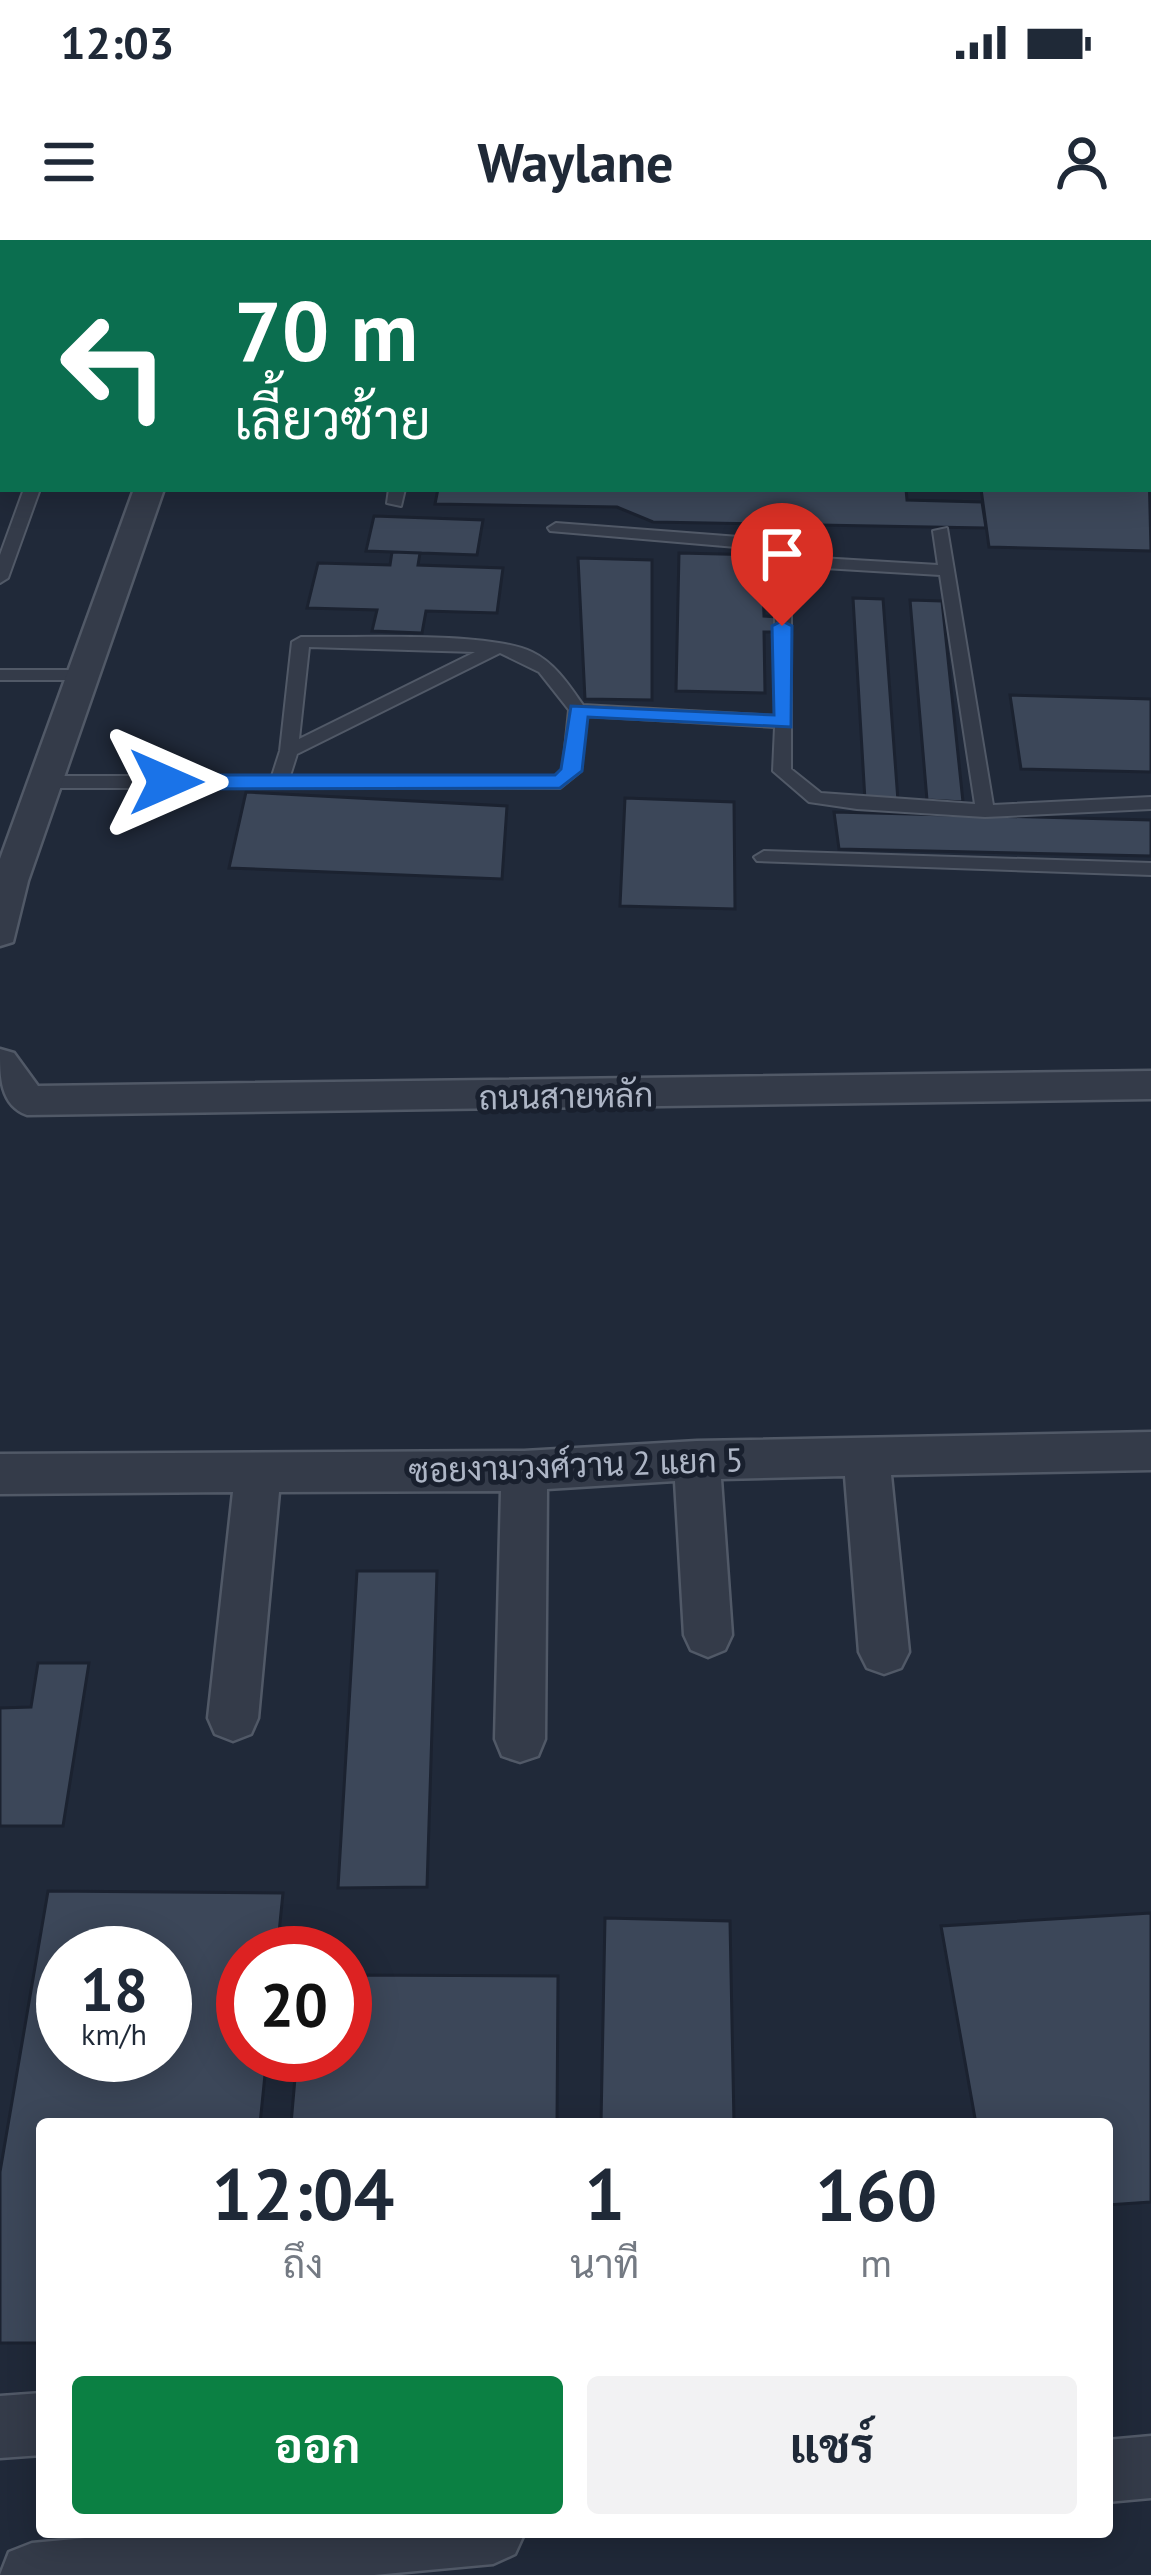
<!DOCTYPE html>
<html lang="th">
<meta charset="utf-8">
<style>
body{margin:0;font-family:"PT Sans",Sarabun,sans-serif;background:#f2f2f3;color:#1f2937;height:100vh;display:flex;flex-direction:column;font-size:45px;white-space:nowrap}
*{box-sizing:border-box;margin:0}
p{font-size:39px;color:#747a83}
.icon{flex:none;width:66px;height:66px;fill:none;stroke:currentColor;stroke-width:2;stroke-linecap:round;stroke-linejoin:round}
.map{position:relative;flex:1;overflow:hidden}
.details{position:absolute;left:36px;top:1878px;width:1077px;height:420px;display:flex;flex-direction:column;background:#fff;border-radius:12px;box-shadow:0 6px 30px #0003}
.details>*{flex:none}
.hud{position:absolute;left:0px;top:0px;width:1152px;height:252px;box-shadow:0 6px 30px #0003;background:#0b6e4f;color:#fff;overflow:hidden}
.speed{position:absolute;left:36px;top:1686px;display:flex;gap:24px;font-size:60px;font-weight:700;text-align:center}
.speed>*{display:grid;place-content:center;width:156px;height:156px;border-radius:50%;background:#fff;box-shadow:0 6px 30px #0003;line-height:1}
.speed small{font-size:30px;font-weight:400}
.speed .limit{border:18px solid #d22;background:#fff;color:#111}
.pin{position:absolute;display:grid;place-items:center;width:102px;height:102px;color:#fff;margin:-123px -51px;border-radius:50% 50% 50% 0;rotate:-45deg;box-shadow:0 0 12px #0007}
.pin .icon{rotate:45deg}
.me{position:absolute;width:132px;margin:-66px;rotate:90deg;stroke-linejoin:round;filter:drop-shadow(0 0 9px #0008)}
.turn{display:flex;align-items:center;gap:42px;height:252px;padding:0 36px;font-size:54px}
.turn .icon{width:156px;height:156px;stroke-width:2.5}
.turn b{display:block;font-size:84px;line-height:102px}
.eta{display:flex;justify-content:space-evenly;align-items:center;height:204px;text-align:center}
.eta b{font-size:72px;font-weight:700;line-height:84px}
.action{display:flex;gap:24px;margin-top:auto;padding:24px 36px}
.action a{flex:1;height:138px;border-radius:12px;background:#0b8043;color:#fff;font-size:48px;font-weight:700;line-height:138px;text-align:center}
.action a+a{background:#f2f2f3;color:#1f2937}
.status{display:flex;justify-content:space-between;align-items:center;height:84px;padding:0 60px;background:#fff;direction:ltr}
.status svg{height:33px;fill:currentColor}
header{display:flex;justify-content:space-between;align-items:center;height:156px;padding:0 36px;background:#fff;font-size:54px;font-weight:700}
.map>svg:first-child{display:block}
.building{fill:#3c4759;stroke:#1b2230;stroke-width:3;fill-rule:evenodd}
.lines{fill:none;stroke-linecap:round;stroke-linejoin:round}
.lane-casing{stroke:#515967;stroke-width:4}
.street-casing{stroke:#515967;stroke-width:5}
.lane{fill:#343b49;fill-rule:evenodd}
.street{fill:#343b49;fill-rule:evenodd}
.route{fill:#1a73e8;stroke:#114b97;stroke-width:3}
.labels{text-anchor:middle;stroke-width:10;stroke-linejoin:round;paint-order:stroke}
.street-label{font-size:33px;fill:#aeb6c6;stroke:#19202e}
</style>
<div class="status"><b>12:03</b><svg viewBox="0 0 49 12"><path d="M0 12V9h3v3zM5 12V6h3v6zM10 12V3h3v9zM15 12V0h3v12zM26 1h20v11H26zM47 4h2v5h-2z"/></svg></div>
<header><svg class="icon" aria-label="menu" viewBox="0 0 24 24"><path d="M4 6h16M4 12h16M4 18h16"/></svg>Waylane<svg class="icon" aria-label="person" viewBox="0 0 24 24"><circle cx="12" cy="8" r="4"/><path d="M4 21q1-7 8-7t8 7"/></svg></header>
<div class="map">
<svg width="1151" height="2335" viewBox="0 0 1151 2335">
<rect width="100%" height="100%" fill="#202939"/>
<path class="building" d="M922 0H1133L1134 3H998Z
M1149 228 1151 311 989 307 981 249H1149Z
M438 249H906L907 260 982 262 986 288 653 282 617 267 435 264Z
M374 276 483 280 477 315 366 311Z
M392 312 420 313 418 325 503 328 497 373 426 371 422 393 372 391 377 370 307 368 318 323 390 325Z
M679 313 762 315 764 376 779 377V392H764L765 453 676 451Z
M578 318 652 320V460L585 459Z
M853 358 883 359 898 561 865 560Z
M910 360 942 361 963 562 927 560Z
M1010 455 1151 459V532L1021 529Z
M246 552 507 566 502 639 229 628Z
M625 558 734 562 735 669 620 666Z
M834 572 1151 580V616L839 609Z
M357 1331H437L427 1647 338 1648Z
M38 1423H89L63 1586H0V1468L31 1467Z
M48 1651 283 1653 277 1713H243V1815H267L260 1884H42V2103H0V1932ZM63 1713H165V1815H63Z
M1151 1673V1962L1107 1965V1884H976L941 1686Z
M605 1678 730 1681 734 1884H601Z
M345 1735 558 1736 557 1884H291L297 1815H345Z"/>
<g class="lines">
<g class="lane-casing">
<path id="lane" d="M91 0H105L89 3Z
M870 0H884V3H870Z
M0 164H3V174H0Z
M24 249H40L8 338 0 343V315Z
M389 249H405L401 266 387 263Z
M556 283 739 297 786 316 938 325 933 291 947 288 993 565 1151 557V569L985 577 857 569 809 562 773 531 775 487 586 476 581 531 560 548H47L38 542 47 536H272L280 511 292 402 301 397C356 398 488 391 532 412 555 423 569 445 583 465L775 476V323L736 307 550 291 548 288ZM791 326 940 335 975 564 821 553 791 529ZM309 407 475 412 299 499ZM500 413 539 432 569 470 563 529 555 536H290L297 514Z
M0 430H80L89 435 80 440H0Z
M764 611 1151 623V635L757 621 754 617Z"/>
</g>
<g class="street-casing">
<path id="street" d="M212 0H238L211 3Z
M1149 83H1151V99H1149Z
M134 249H164L28 641 13 702 0 706V619Z
M0 809 14 813 38 846 1151 831V859L27 875C0 865 0 837 0 809Z
M1151 1192V1230L891 1235 909 1412 901 1428 884 1434 867 1428 859 1412 845 1236 721 1239 732 1395 725 1410 708 1417 691 1410 684 1395 675 1241 547 1249 545 1499 538 1516 520 1522 502 1516 495 1499 501 1251 279 1252 258 1478 251 1494 233 1501 215 1494 208 1478 233 1252 0 1254V1214L524 1211 697 1201Z
M42 2153V2215L0 2218V2156Z
M1151 2196V2258L1107 2262V2200Z
M149 2292H525L515 2314 493 2324 374 2335H0L9 2312 32 2303Z"/>
</g>
<use href="#lane" class="lane"/>
<use href="#street" class="street"/>
</g>
<path class="route" d="M782 381 792 386 791 487 588 477 582 531 560 548 166 549 156 542 166 535H555L561 529 571 466 774 475 772 386Z"/>
<g class="labels">
<g class="street-label">
<text transform="translate(566 856) rotate(-1)" y="12">ถนนสายหลัก</text>
<text transform="translate(576 1225) rotate(-2)" y="12">ซอยงามวงศ์วาน 2 แยก 5</text>
</g>
</g>
</svg>
<div class="speed"><div>18<small>km/h</small></div><div class="limit">20</div></div>
<div class="pin" style="left:782px;top:386px;background:#d93025"><svg class="icon" aria-label="arrive" viewBox="0 0 24 24"><path d="M6 21V4h12l-3 4 3 4H6"/></svg></div>
<svg class="me" style="left:166px;top:542px" viewBox="-20 -20 40 40"><path d="M0-17L14 15 0 8-14 15z" fill="#1a73e8" stroke="#fff" stroke-width="4"/></svg>
<div class="hud">
<div class="turn"><svg class="icon" aria-label="left" viewBox="0 0 24 24"><path d="M17 20v-9H6M10 6l-5 5 5 5"/></svg><div><b>70 m</b>เลี้ยวซ้าย</div></div>
</div>
<section class="details">
<div class="eta">
<div><b>12:04</b><p>ถึง</p></div>
<div><b>1</b><p>นาที</p></div>
<div><b>160</b><p>m</p></div>
</div>
<div class="action"><a>ออก</a><a>แชร์</a></div>
</section>
</div>
